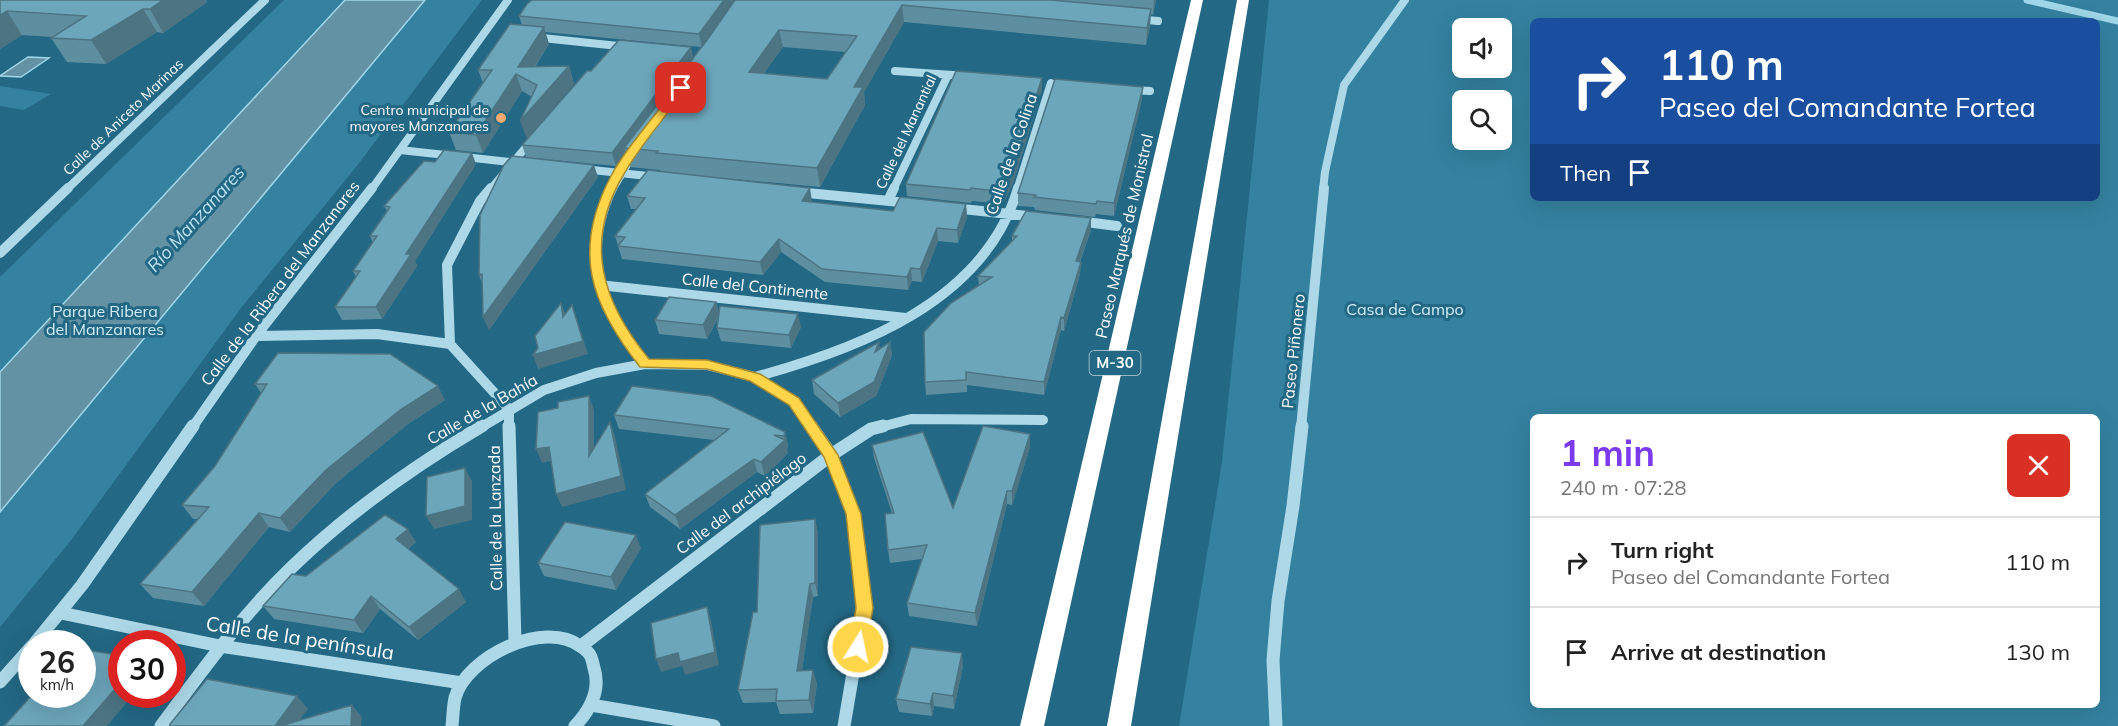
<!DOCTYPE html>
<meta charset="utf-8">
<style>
body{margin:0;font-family:Mulish,sans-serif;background:#f2f2f2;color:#222;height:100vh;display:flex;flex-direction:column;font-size:22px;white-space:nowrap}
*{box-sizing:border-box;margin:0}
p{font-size:20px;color:#767676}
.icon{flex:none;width:33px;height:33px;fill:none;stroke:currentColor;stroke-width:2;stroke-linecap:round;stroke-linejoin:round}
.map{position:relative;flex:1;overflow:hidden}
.drawer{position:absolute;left:1530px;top:414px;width:570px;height:294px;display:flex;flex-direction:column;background:#fff;border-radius:9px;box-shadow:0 6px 24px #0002}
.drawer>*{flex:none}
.hud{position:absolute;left:1530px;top:18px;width:570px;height:183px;border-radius:9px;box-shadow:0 6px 24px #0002;background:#1a4fa0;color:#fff;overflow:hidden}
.controls{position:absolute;left:1452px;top:18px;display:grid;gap:12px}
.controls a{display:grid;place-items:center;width:60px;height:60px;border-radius:9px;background:#fff;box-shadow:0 6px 24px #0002;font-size:30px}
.speed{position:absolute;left:18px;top:630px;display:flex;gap:12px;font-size:30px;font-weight:700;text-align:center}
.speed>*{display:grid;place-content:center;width:78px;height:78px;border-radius:50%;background:#fff;box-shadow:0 6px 24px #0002;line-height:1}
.speed small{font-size:15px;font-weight:400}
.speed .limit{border:9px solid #d22;background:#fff;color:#111}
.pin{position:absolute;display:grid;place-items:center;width:51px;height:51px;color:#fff;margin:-26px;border-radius:12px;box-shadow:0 3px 9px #0006}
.me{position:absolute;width:66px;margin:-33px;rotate:10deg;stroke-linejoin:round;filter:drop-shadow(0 0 4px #0008)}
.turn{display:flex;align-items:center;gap:21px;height:126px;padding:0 30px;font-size:27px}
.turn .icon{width:78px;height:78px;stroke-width:2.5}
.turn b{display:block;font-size:42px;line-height:51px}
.then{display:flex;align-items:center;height:57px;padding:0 30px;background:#0003;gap:12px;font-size:22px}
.round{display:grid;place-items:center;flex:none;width:63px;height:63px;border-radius:9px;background:#f2f2f2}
.overview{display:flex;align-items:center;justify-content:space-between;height:102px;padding:0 30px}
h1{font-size:36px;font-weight:700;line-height:45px;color:#7c3aed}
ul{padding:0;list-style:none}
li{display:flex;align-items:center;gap:18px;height:90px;padding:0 30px;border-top:2px solid #e0e0e0}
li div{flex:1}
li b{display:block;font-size:22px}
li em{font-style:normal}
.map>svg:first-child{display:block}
.green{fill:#3482a0;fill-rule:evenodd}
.water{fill:#6292a4;stroke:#a0d6e9;stroke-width:1.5}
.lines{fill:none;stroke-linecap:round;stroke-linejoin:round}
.stream{stroke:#a0d6e9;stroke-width:7}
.minor-far2{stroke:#acd8e8;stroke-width:8}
.minor-far1{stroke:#acd8e8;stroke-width:10}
.minor{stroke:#acd8e8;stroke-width:13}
.highway{fill:#fff;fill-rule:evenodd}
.wall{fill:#5d8fa1;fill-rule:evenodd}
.shaded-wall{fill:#4c7483}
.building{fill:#6ca6bb;stroke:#4c7483;stroke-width:1.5;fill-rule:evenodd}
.route{fill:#ffd54a;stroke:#a68a30;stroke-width:1.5}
.poi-dot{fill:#f3a96f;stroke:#236884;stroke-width:2}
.labels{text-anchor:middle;stroke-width:6;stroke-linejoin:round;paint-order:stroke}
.far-poi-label{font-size:14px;fill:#fff;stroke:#236884;text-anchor:end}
.far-street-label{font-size:14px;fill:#fff;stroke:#236884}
.shield{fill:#236884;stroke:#bdd2da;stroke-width:1.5}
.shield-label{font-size:15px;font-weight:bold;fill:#fff}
.street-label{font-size:16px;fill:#fff;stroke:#236884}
.park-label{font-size:16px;fill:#d0ecf6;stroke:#236884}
.water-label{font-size:18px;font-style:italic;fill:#bce2f1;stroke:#236884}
.near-street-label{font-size:20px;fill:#fff;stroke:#236884}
</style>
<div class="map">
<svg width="2118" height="726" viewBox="0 0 2118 726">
<rect width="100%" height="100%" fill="#236884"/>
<path class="green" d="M284 0H482L356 167 241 308 72 539 0 627V277Z
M1269 0H2118V726H1179L1222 462ZM1533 21H2097V198H1533ZM1462 28H1502V68H1462ZM1462 100H1502V140H1462ZM1533 417H2097V705H1533Z
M0 86 51 94 24 110 0 106Z"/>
<path class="water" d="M345 0H425L0 512V372Z
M28 57 49 58 21 77 0 76Z"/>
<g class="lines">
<path class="stream" d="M2027 0 2118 21"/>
<path class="minor-far2" d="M1137 19 1158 21
M533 37 628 47
M895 71 967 76
M1129 90 1150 91
M400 150 519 163
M583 169 657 177
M66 190 265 0
M371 190 508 0
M490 190 532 140
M612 190 637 148
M893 190 948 75
M1017 190 1051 83
M1323 190 1325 172 1344 85 1405 0"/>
<path class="minor-far1" d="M491 188 480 201 447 265 450 344 509 409V428
M612 188C579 258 603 306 645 364
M797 192 910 203
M888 201 894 188
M953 208 1038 217
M1078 221 1117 226
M0 253 68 188
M599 285 906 318
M256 336 377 334 450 344
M755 377C858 349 985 302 1018 188
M192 428 256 336 372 188
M480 428 544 390 596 373 645 364 707 365 755 377 794 401 812 428
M877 428 911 419 1043 420
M1301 428 1324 188"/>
<path class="minor" d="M509 426 515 642
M811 426 831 455 854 515 864 608 844 726
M61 613 220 646 462 683
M34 644 82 585 193 426
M581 646 831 455 871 429 883 426
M0 682 32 646
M591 705 714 726
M161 726C202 671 242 615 292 567 349 512 414 466 482 426
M452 726C453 717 453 707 455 698 466 657 544 619 580 646 583 648 588 651 590 655 592 658 593 664 594 668 601 690 590 710 575 726
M1276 726 1273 660 1278 601 1293 506 1302 426"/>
<path class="highway" d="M1191 0H1203L1044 726H1020Z
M1237 0H1249L1131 726H1107Z"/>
</g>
<path class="wall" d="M0 0H206L207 2 163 33 157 32 106 64 67 62 51 38 52 37 22 35 0 49Z
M532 0H1156L1153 15 1151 14 1150 26 1146 45 904 22 864 92 865 105 820 187 680 174 812 201 811 202 893 211 966 204 967 217 958 243 938 241 922 282 912 281 908 290 825 282 781 252 763 275 622 259 615 236 636 209H631L627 196 661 172 660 170 630 167 626 152 616 166 534 158 598 177 489 330 482 283 479 275 526 157 522 145 591 71 693 58 701 47 545 32 549 44 535 67 569 66 574 84 532 97 522 91 483 153 456 150 449 132 483 83 478 70 522 25 519 16ZM783 47 845 52 827 79 764 73Z
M1042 90 1013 183 1003 204 972 201 971 203 907 196 906 184Z
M1142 99 1114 216 1096 214 1095 217 1035 210 1034 207 1018 206V193Z
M476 164 415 261 417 266 382 319 342 320 335 307 356 277 353 271 373 243 370 236 387 211 384 206Z
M1091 218V230L1080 262H1081L1080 274 1064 331 1061 330 1044 395 967 385V392L926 395 925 382 979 286 978 276 1012 241V236Z
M716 302 719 313 801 327 791 348 721 341 717 328 718 318 707 339 659 334 655 320Z
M890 342 892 355 876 396 840 417 814 394 812 380 880 349Z
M278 353 445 400 408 424 335 484 290 532 269 527 204 606 153 598 140 584 198 519H193L182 505 215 466 261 393 255 384Z
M614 415 785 432 788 445 787 450 788 453 765 476 757 472 680 529 650 507 645 494 714 440 619 429Z
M872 445 953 508 1030 447 1012 505 1007 504 977 626 909 616 907 603 922 559 890 563 888 550 892 513 874 458Z
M818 532V596L813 597 802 670 817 683 813 713 780 714 776 702 743 703 738 690 757 612Z
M416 542 408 549 466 602 418 640 380 609 363 633 274 619 263 606 306 576Z
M641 548 616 590 544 576 538 563Z
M963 666 954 709 934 706 932 716 899 712 896 699Z"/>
<path class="shaded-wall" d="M163 0H206L207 2 163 33 150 9Z
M724 0H737L702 48 699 34Z
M1154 0H1156L1153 15Z
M902 5 904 22 864 92 865 105 820 187 817 168 854 87Z
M143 9 157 32 106 64 91 40Z
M1151 9 1150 26 1146 45 1147 28Z
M7 11 22 35 0 49V15Z
M544 27 549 44 526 80 518 67Z
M779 30 783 47 752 90 749 72Z
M691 47 694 59 624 148 626 152 616 166 612 153Z
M569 66 574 84 527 139 520 121Z
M516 74 522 91 483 153 476 135Z
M1042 78V90L1013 183 1003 204V192Z
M1143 87 1142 99 1114 216V203Z
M472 153 476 164 415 261 417 266 382 319 376 307 406 254Z
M594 165 598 177 489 330 483 317Z
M810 188 812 201 804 214 802 201Z
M966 204 967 217 958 243 957 230Z
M1091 218V230L1075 274 1076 261Z
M937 228 938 241 922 282 920 269Z
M779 239 781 252 763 275 760 262Z
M1081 262 1080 274 1064 331V318Z
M911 268 912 281 908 290 907 277Z
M716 302 719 315 707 339 703 325Z
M561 303 566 316 563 317Z
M572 305 588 354 538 369 533 355Z
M798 314 801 327 791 348 789 335Z
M1061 317V330L1044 395V382Z
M879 342 881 356 875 352Z
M890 342 892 355 876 396 840 417 838 403Z
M438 386 445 400 408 424 335 484 290 532 280 518 326 470 400 410Z
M589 396 594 410V470L589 456Z
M610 422 615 436 626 490 562 507 556 494 621 476Z
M785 432 788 445 787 450 788 453 765 476 761 462 785 440 784 436Z
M1030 434V447L1012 505V491Z
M549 447 555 460 542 463 536 449Z
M754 459 757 472 680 529 675 515Z
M465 468 472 481V520L434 529 426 516Z
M1007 491V504L977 626 975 613Z
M259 513 269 527 204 606 192 592Z
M815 519 818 532V596L815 583Z
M408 529 416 542 404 552 396 539Z
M636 535 641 548 616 590 611 577Z
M810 584 813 597 800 683 797 671Z
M459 589 466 602 418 640 409 627Z
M371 596 380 609 363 633 354 620Z
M707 607 711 621 719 665 685 675 682 666 661 672 656 659Z
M962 653 963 666 954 709 953 696Z
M813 670 817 683 813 713 809 700Z
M122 681V694H134L107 726H83Z
M933 693 934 706 932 716 930 704Z
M297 696 308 709 295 726H275Z
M352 705 362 717 361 726H351Z"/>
<path class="building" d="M0 0H163L150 9H143L91 40 51 38 86 16 7 11 0 15Z
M532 0H724L699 34 519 16 527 4Z
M735 0H1051L1151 9 1147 28 902 5 854 87H863L817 168 656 153 658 151 624 148 707 40ZM779 30 857 36 827 79 749 72Z
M510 24 544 27 518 67 569 66 520 121 537 85 516 74 476 135 449 132 492 70H478Z
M619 40 691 47 612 153 522 145 587 71H591Z
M956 71 1042 78 1012 171 1003 192 971 188 970 190 906 184Z
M1055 79 1143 87 1114 203 1097 201 1096 204 1034 197 1036 195 1018 193Z
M444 150 472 153 406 254H411L376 307H335L360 271H353L377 236H370L390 207 384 206 424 161 435 162Z
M512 156 594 165 483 317 482 274 479 275 480 215 504 165Z
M648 170 810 188 802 201 893 211 900 197 966 204 957 230 937 228 920 269 911 268 907 277 822 269 779 239 760 262 618 246 625 237 615 236 645 198 627 196Z
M1026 211 1091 218 1076 261 1081 262 1064 318 1061 317 1044 382 966 372V380L925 382 924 332 951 303 992 277 978 276 1017 236H1012Z
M669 297 716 302 703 325 655 320Z
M561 303 563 317 572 305 583 341 533 355 538 348 535 336Z
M720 306 798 314 789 335 717 328Z
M879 342 875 352 890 342 874 382 838 403 812 380Z
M278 353 390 354 438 386 400 410 326 470 280 518 259 513 192 592 140 584 209 507 182 505 215 466 267 384H255Z
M632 386 711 396 785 432 784 436 774 435 785 440 761 462 754 459 675 515 645 494 729 429 614 415Z
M589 396V456L610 422 621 476 556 494 549 447 536 449 538 412 558 408V402Z
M983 426 1030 434 1012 491H1007L975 613 907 603 927 545 888 550 885 514 894 513 872 445 923 432 953 508Z
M465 468V506L426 516 427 477Z
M385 515 408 529 396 539 459 589 409 627 371 596 354 620 263 606 292 574 306 576Z
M815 519V583L810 584 797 671 813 670 809 700 776 701 777 689 738 690 753 612H757L760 525Z
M565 522 636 535 611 577 538 563Z
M707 607 715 652 680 662 678 653 656 659 651 623Z
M911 647 962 653 953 696 933 693 930 704 896 699Z
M82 649 122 656V681L83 726H4L32 695H29L32 692V694H82Z
M207 679 297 696 275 726H170V724Z
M352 705 351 726H280Z"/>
<path class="route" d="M677 86 686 88C666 117 641 144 624 174 583 242 602 302 649 359L707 360 760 374 799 398 838 455 861 514 873 608 866 647 864 652 858 654 852 652 849 647 856 608 846 514 824 457 789 405 750 381 707 369 640 367C590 304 571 250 612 174 627 146 658 113 677 86Z"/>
<circle class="poi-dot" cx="501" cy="118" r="6"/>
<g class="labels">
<g class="far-poi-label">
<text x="489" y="115">Centro municipal de<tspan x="489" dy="16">mayores Manzanares</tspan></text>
</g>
<g class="far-street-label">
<text transform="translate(123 117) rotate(-44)" y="5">Calle de Aniceto Marinas</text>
<text transform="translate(906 132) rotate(-65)" y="5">Calle del Manantial</text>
</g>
<rect class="shield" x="1089.5" y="351" width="51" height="24" rx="4.5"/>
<g class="shield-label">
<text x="1115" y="368">M-30</text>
</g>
<g class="street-label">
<text transform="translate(1011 154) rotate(-71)" y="6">Calle de la Colina</text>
<text transform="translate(1124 236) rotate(-77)" y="6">Paseo Marqués de Monistrol</text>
<text transform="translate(280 283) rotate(-53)" y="6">Calle de la Ribera del Manzanares</text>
<text transform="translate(755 286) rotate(6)" y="6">Calle del Continente</text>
<text transform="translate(1293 351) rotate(-84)" y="6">Paseo Piñonero</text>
<text transform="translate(482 409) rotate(-30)" y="6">Calle de la Bahía</text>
<text transform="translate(741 503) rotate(-37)" y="6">Calle del archipiélago</text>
<text transform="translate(495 518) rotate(-91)" y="6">Calle de la Lanzada</text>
</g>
<g class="park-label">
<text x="1405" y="315">Casa de Campo</text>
<text x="105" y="317">Parque Ribera<tspan x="105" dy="18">del Manzanares</tspan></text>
</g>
<g class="water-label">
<text transform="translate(196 219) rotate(-48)" y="6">Río Manzanares</text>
</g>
<g class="near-street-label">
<text transform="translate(300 638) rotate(9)" y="7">Calle de la península</text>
</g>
</g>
</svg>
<div class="controls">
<a><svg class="icon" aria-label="sound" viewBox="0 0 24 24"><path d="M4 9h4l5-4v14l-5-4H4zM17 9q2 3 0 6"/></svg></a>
<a><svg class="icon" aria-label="search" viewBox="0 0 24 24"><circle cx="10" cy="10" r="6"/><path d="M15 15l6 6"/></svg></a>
</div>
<div class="speed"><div>26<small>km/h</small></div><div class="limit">30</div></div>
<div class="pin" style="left:681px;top:88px;background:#d93025"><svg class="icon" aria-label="arrive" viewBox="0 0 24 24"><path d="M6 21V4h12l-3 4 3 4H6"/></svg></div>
<svg class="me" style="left:858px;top:647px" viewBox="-20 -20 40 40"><circle r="17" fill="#ffd54a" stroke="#fff" stroke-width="3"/><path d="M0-11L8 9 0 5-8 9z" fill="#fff"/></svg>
<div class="hud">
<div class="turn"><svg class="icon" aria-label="right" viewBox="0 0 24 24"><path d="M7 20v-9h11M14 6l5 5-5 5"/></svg><div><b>110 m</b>Paseo del Comandante Fortea</div></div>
<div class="then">Then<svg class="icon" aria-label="arrive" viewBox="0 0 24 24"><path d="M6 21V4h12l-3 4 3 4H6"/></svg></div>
</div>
<section class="drawer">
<div class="overview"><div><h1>1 min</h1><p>240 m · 07:28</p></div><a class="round" style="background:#d93025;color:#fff"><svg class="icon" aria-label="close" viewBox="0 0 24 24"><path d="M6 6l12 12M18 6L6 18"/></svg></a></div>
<ul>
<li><svg class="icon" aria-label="right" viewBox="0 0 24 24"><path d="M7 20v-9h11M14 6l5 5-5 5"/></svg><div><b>Turn right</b><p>Paseo del Comandante Fortea</p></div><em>110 m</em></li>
<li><svg class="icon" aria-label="arrive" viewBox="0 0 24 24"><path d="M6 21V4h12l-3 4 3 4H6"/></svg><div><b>Arrive at destination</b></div><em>130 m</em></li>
</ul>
</section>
</div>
